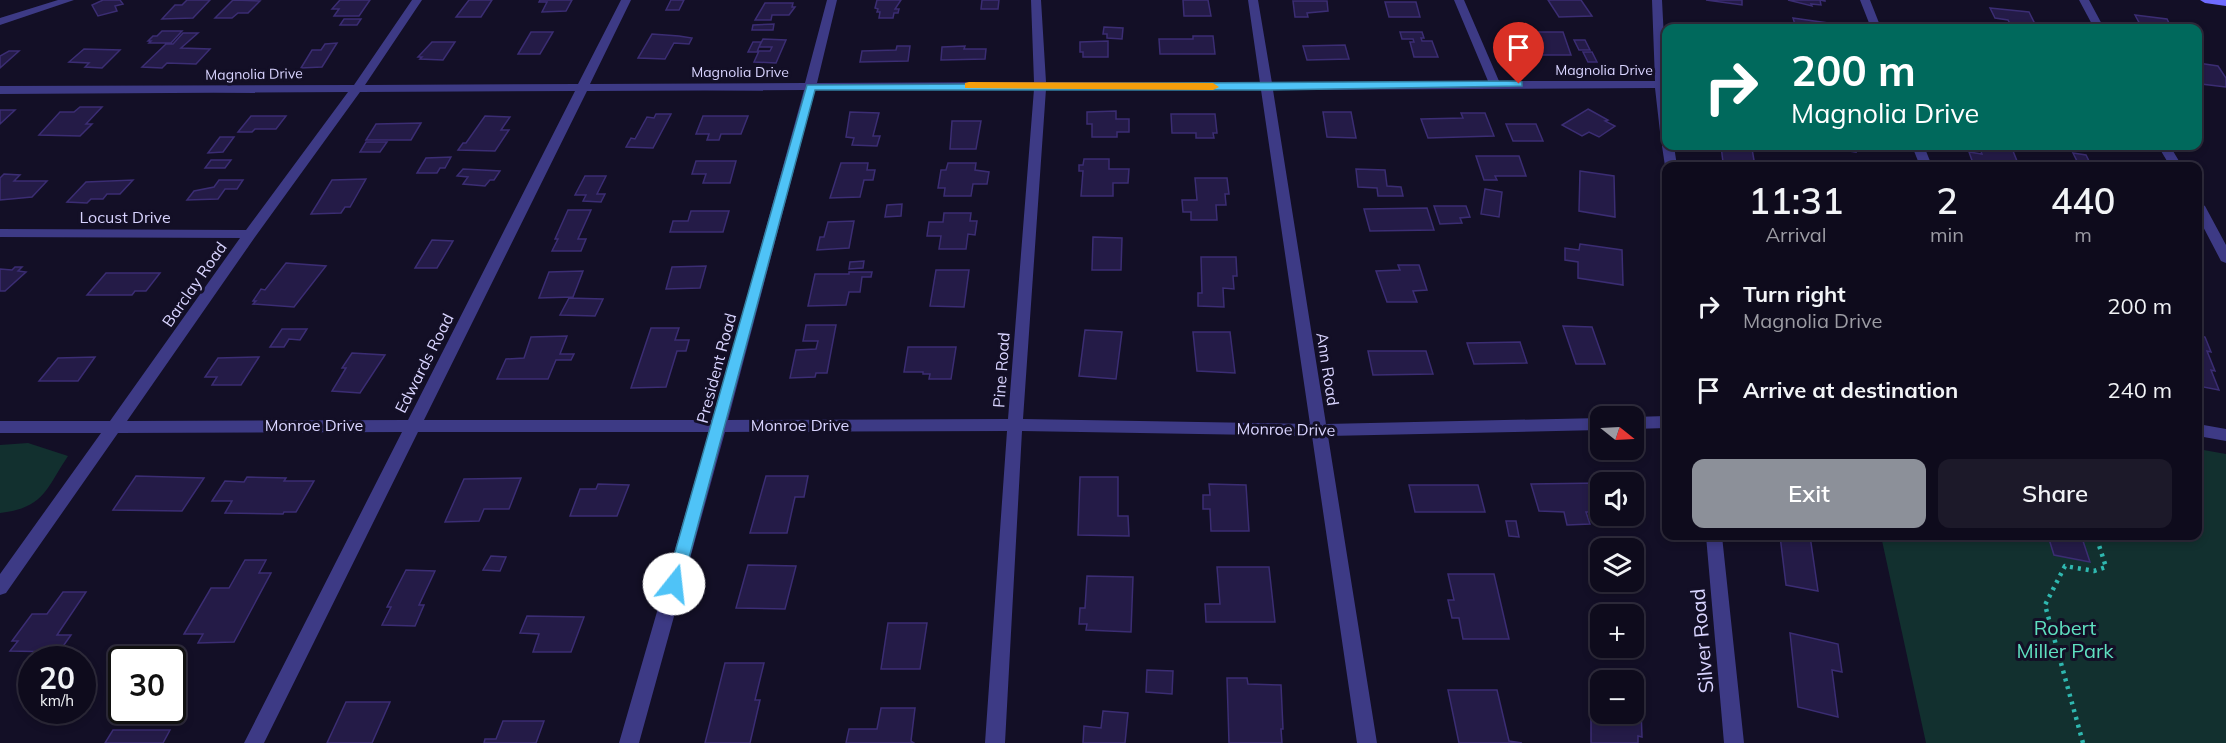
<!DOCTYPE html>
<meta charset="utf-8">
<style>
body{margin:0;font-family:Mulish,sans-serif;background:#1c1929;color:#f1f3f6;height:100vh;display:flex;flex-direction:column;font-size:22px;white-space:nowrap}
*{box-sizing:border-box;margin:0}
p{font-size:20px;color:#9b9ba3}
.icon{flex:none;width:33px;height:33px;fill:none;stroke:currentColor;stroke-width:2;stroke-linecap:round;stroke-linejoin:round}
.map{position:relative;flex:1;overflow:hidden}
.sheet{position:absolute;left:1662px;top:162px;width:540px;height:378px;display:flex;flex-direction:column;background:#0e0b1c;border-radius:12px;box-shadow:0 3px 9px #0003,0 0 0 2px #2e2b3b}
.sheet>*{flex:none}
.guide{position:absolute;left:1662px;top:24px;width:540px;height:126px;border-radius:12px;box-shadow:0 3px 9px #0003,0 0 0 2px #2e2b3b;background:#00695c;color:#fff;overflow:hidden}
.needle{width:39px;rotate:108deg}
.controls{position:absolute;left:1590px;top:406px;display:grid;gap:12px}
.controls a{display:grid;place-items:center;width:54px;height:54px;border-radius:12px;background:#0e0b1c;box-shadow:0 3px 9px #0003,0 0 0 2px #2e2b3b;font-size:30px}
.speed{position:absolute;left:18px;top:646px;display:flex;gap:12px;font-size:30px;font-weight:700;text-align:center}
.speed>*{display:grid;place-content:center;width:78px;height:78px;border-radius:50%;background:#0e0b1c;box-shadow:0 3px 9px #0003,0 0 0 2px #2e2b3b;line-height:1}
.speed small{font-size:15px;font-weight:400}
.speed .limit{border:3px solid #111;border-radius:9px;background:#fff;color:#111}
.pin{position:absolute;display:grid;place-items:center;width:51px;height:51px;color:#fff;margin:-62px -26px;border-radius:50% 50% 50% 0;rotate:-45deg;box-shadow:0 0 6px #0007}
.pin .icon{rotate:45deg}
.me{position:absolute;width:66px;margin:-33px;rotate:16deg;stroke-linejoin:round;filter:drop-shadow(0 0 4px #0008)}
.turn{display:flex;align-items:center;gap:21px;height:126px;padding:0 30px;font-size:27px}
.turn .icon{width:78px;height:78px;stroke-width:2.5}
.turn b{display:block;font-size:42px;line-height:51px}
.eta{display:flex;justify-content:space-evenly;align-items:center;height:102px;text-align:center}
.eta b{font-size:36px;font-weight:600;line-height:42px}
.button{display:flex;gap:12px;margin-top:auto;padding:12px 30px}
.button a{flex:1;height:69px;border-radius:12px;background:#8c9099;color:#fff;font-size:24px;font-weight:600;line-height:69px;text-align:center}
.button a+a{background:#1c1929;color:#f1f3f6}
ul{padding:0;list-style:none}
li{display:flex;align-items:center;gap:18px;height:84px;padding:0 30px}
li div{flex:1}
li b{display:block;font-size:22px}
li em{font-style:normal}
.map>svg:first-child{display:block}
.green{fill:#12302f}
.building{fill:#241b47;stroke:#3b2d73;stroke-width:1.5}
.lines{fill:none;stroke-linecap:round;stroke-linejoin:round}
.path{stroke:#2fb8b0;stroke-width:4.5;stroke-dasharray:3 5;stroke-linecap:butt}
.minor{fill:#3d3a85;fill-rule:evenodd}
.secondary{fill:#6f6bff;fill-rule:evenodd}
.route{fill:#4fc3f7;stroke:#337fa1;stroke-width:1.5}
.slow{fill:#f59e0b}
.labels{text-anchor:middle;stroke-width:6;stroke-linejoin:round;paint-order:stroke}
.far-street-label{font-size:14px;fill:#d9d4ff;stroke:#130f26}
.street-label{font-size:16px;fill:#d9d4ff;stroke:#130f26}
.near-park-label{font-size:20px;fill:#5fe0c0;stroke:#130f26}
.near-street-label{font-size:20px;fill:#d9d4ff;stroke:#130f26}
</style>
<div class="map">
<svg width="2226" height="743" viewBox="0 0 2226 743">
<rect width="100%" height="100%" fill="#130f26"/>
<path class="green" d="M28 443 68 456C46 489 44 508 0 513V445Z
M2198 449 2226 454V743H1926L1881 536H2198Z"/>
<path class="building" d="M120 0 123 4 115 6 117 11 98 16 92 5 103 0Z
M187 0H210L193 18 162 19 175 5H182Z
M233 0 260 1 248 13H238L232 18H215Z
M340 0H370L359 16H334L339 9H332Z
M469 0H492L481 17H456Z
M540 0H572L566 11 542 12 547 2H539Z
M671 0H684L679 10H666Z
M877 0H901L895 9H899L898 13H894L893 18H879L880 12H877L878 9 875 8Z
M982 0H999L998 9H981Z
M1183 0H1208L1211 16H1184Z
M1548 0H1581L1592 16 1559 17Z
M1706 0H1742V5Z
M1788 0H1825V1L1820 0 1821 5 1811 4 1812 6Z
M1293 1H1327L1328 11 1307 13 1308 17H1295Z
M1385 2H1416L1420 17H1389Z
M765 3H793L792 7H795L789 15H772L771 20H755Z
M1990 8 2029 12 2037 28H2012L2008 20 1995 18Z
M2135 15 2167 19 2171 27 2180 28H2142Z
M1793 18 1828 23 1829 28H1796Z
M344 19H361L357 25H340Z
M774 24 773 30H752L753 25Z
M1104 27 1123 28 1122 39 1107 38V34H1103Z
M162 31H182L171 43H149L151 41H148L153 36H157Z
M531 32H553L540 54H518Z
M1400 32H1422L1424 38H1421L1422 41H1432L1438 57H1414L1410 42H1414L1413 39H1402Z
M1535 32H1563L1571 55H1539L1531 41H1539Z
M183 33H198L181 48 210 49 196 64 167 63 162 68 142 67 166 44H173Z
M652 34 679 36 692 38 689 44 674 43 665 59 638 58Z
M1193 36H1213L1215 54H1160L1159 39H1193Z
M763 39 786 40 776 63 754 62 759 51H770L772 47H759Z
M1574 40H1585L1590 50H1579Z
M1108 41V57H1083V52H1080V42Z
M432 42H455L443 60 420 59 422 57H418Z
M753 42H761L757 52H748Z
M337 43 322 67 301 68 312 50H321L325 44Z
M1345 45 1349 59 1307 60 1303 46Z
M897 46H910L908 61 860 62 862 51 896 50Z
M965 46 964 49H986L985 59 941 60 942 47Z
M84 49 120 50 102 68 85 67 89 63 69 62Z
M9 51H19L0 68V56Z
M1583 52H1592L1597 62H1588Z
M2198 63 2218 66 2226 78V87L2201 84 2198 79Z
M80 107H102L86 124H92L80 136 39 135 60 112H74Z
M1588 109 1608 120 1605 121 1615 126 1599 137 1589 132 1582 136 1562 125Z
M0 110H15L0 124Z
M1116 111V119H1129V132H1117V137H1092V124H1087V112Z
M850 112 879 113 873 136H880L877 146 852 145 854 138 846 137Z
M1323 112H1351L1356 138 1327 137Z
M1461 113H1485L1494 136 1428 138 1421 119 1463 118Z
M656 114H671L653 148 626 147 631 138 635 139 647 117 654 118Z
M1171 114H1215L1217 133H1213L1214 138H1196V133H1172Z
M251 116H286L276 129H255L252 132H238Z
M485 116 510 117 501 130H509L495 151 458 150 463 143H466Z
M703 116H748L741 134H721L719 140H707L709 134H696Z
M952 121H981L976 149H950Z
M421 123 411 140H366L376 124Z
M1506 124H1536L1543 141H1513Z
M220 137H234L223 152 208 153Z
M366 142H387L380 152H360Z
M1721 146H1756L1757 150 1752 149 1755 166 1723 162Z
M1829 146H1855L1856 152 1830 148Z
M1979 146H2011L2019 166H1974L1969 152 1982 154Z
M2073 153 2086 155 2090 163 2077 161Z
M1476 156H1519L1526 176H1495L1497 180H1484Z
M451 157 445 168H440L437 173H417L426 158Z
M1084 159H1109V169H1129L1128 183H1113V196H1081L1083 171H1079V165H1083Z
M211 160H231L225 168H205Z
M696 161H736L730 183H703L706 174H692Z
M841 163H868L867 170H875L873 180H864L860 197 830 198Z
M948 163H976L975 170 989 172 987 184H973L971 196H944L945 188H938L941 170H946Z
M463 169 500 171 494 180H490L485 186 463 184 468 177 457 176Z
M1356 169 1385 170 1387 186 1401 187 1403 196H1378L1377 188 1358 187Z
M1580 171 1614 176 1615 217 1579 211Z
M4 174 20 175 14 181H47L32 197 0 200V178Z
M585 176H606L597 194H605L601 202 583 201 586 195H575Z
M1195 178H1227L1229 194H1225L1226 205H1216L1217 220H1191V212H1183L1182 200H1197Z
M366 179 350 207H345L341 213 311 214 332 180Z
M133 180 120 194H107L103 199H91L87 203 67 202 86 182Z
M219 180H243L237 189H225L218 199 187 200 194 191 214 187Z
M1485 189 1502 192 1499 217 1481 214Z
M902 204 901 216 885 217 887 205Z
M1434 206H1466L1470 217 1460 218 1462 223 1440 224Z
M1427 208 1434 230 1370 231 1364 209Z
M568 210H591L578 239H586L581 251H552L558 239H555Z
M691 211H729L723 232H670L673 221H688Z
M944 213H971L970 221H977L975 235 968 234 966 249H939L941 236H927L929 222H943Z
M854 221 849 248 817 250 820 237H824L828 222Z
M1093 237 1122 238 1121 270H1092Z
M432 240 453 241 437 268H415Z
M1580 244 1622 250 1623 285 1578 278V262L1565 260V248L1579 250Z
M1201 257H1236L1237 276H1233L1234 289 1223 288 1224 307 1198 306V293H1202Z
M864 261 863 268 849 269 850 262Z
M286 263 326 266 294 307 253 304 256 301H253L261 289 265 290Z
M1398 265H1419L1427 290 1413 291 1417 302H1387L1376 271 1400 270Z
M706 266 700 288 666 289 672 267Z
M15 267H22L18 271 26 272 5 291H0V269L12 270Z
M936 270H969L964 307 930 306Z
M583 271 573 297 539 298 549 272Z
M849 272H872L871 277H862L860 292H849L846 305 808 306 815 274H849Z
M106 273H160L146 291H135L132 295H87Z
M569 298 603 299 595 316 560 315Z
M806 325H836L827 373H816L815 377 790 378 796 350 816 349 818 341H803Z
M1563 326 1592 327 1605 364H1576Z
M651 328H679L675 340H689L686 351H677L666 387 631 388Z
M282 329H307L300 340 289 339 284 347H270Z
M1085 330 1122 332 1116 379 1079 376Z
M1193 332H1230L1235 373 1197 371Z
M2198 335 2205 337 2211 352 2207 351 2215 371 2211 370 2219 390 2198 386Z
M567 336 560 354H574L571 360H556L548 379H497L506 359 524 358 531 337Z
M1520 342 1527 363 1474 364 1467 343Z
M908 347H956L951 379H929L930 374H923V372H904Z
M1368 351H1426L1433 374 1373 375Z
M352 353 385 355 360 393 332 391 346 368H342Z
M95 357 78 381H39L58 358Z
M259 357 241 385H212L217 377H205L218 358Z
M136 476 204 478 182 511 113 510Z
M766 476H808L804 497H795L787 533H750Z
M247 477 286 478 284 481H314L296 512H284L283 514 225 513 232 501H212L225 481 244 482Z
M1080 477H1118V516H1128L1129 536 1078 535Z
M521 478 509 509H484L479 521 445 522 464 479Z
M1600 483V512H1586L1590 524 1567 525 1564 512 1539 511 1531 484Z
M598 484 629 485 617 516H570L580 489H596Z
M1209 484 1246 485 1249 531H1211L1210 509H1203V495H1210Z
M1409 485H1478L1485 512H1415Z
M1506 521H1516L1519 537 1509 536Z
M1780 536H1810L1818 591 1786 585Z
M2048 536 2083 541 2090 562 2054 555Z
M491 556 506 557 500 571 483 570Z
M245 560H266L259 573H271L234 642 198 643 203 634H184L211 588H229Z
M748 565 796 566 785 609 736 608Z
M1217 567H1269L1275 622H1206L1205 604H1220Z
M406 570 435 571 419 605H424L415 626 382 625 391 607H387Z
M1448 574H1494L1509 639H1463L1459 618H1452L1448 600H1454Z
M1087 576 1133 577 1131 632 1086 630 1087 624H1079L1080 608H1085Z
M63 592H86L57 635H71L59 652 10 651 18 641H12L32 614H47Z
M527 616 584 617 571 652H533L539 634 520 633Z
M888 623H927L920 669H881Z
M1790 633 1838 644 1842 672 1832 670 1838 717 1798 707Z
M725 663H764L755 700H760L750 743H705Z
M1147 670 1173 671 1172 694 1146 692Z
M1227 678H1247L1248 684 1281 685 1283 729H1281L1282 743H1229Z
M1448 690H1497L1509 741 1522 743H1459Z
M1591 693 1600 695V714H1634V707L1641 709 1642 737 1638 736V743H1591Z
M346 702H390L372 743H327Z
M881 708H915L911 741 914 743H846L849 729H877Z
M1103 711 1128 713 1125 743H1083L1084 726 1101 728Z
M503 721H544L536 743H484L485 739H496Z
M113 730H170L163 743H105Z"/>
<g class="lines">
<path class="path" d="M2083 743 2045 605 2065 566 2094 571 2106 567 2096 536"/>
<path class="minor" d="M58 0H74L0 25V18Z
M412 0H422L365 85 578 84 621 0H631L590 84 805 83 827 0H837L817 83 1034 82 1031 0H1041L1046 82 1260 83 1248 0H1258L1272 83 1488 81 1454 0H1464L1499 81H1655L1652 0H1662L1666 78V136L1660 132 1655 88 1273 90 1326 424 1600 418V430L1328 436 1377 743H1357L1312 436 1022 431 1005 743H985L1007 431 725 432 639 743H619L709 432H418L264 743H244L402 432 118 433 6 593 0 595V574L101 433H0V421H110L240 238 0 237V229L246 230 348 92 0 94V86L354 85ZM1034 89 1008 419 728 420 815 90ZM1046 89 1261 90 1310 424 1023 419ZM804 90 713 420H424L587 91ZM575 91 408 420 127 421 255 237 360 92Z
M1860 0H1870L1881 28H1871Z
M2079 0H2089L2104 28H2094Z
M1664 143 1674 146 1677 166H1666V169L1665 166 1662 146Z
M1912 146H1924L1932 166H1920Z
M2158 146H2170L2182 166H2170Z
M2198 202 2205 206 2226 245V263L2221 261 2198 217Z
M1666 416V428L1634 429V417Z
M2198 424 2226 429V441L2198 436Z
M1706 536H1722L1744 743H1724Z"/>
<path class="secondary" d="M2200 0H2226V6L2205 3Z"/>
</g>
<path class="route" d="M1519 81 1522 82V86L1266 90H815L682 584 679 589 674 591 668 589 666 584 807 85Z"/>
<path class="slow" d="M969 82 1213 83 1219 87 1213 90 965 88V83Z"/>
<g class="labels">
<g class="far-street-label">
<text x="1604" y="75">Magnolia Drive</text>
<text x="740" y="77">Magnolia Drive</text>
<text transform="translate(254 74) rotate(-1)" y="5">Magnolia Drive</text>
</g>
<g class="street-label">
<text x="125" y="223">Locust Drive</text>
<text transform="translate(194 284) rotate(-55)" y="6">Barclay Road</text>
<text transform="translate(424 363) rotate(-63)" y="6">Edwards Road</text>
<text transform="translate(716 368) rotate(-75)" y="6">President Road</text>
<text transform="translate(1328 369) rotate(81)" y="6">Ann Road</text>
<text transform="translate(1001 370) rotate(-86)" y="6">Pine Road</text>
<text x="314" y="431">Monroe Drive</text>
<text x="800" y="431">Monroe Drive</text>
<text transform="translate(1286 429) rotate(1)" y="6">Monroe Drive</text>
</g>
<g class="near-park-label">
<text x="2065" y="635">Robert<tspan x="2065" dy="23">Miller Park</tspan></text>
</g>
<g class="near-street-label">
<text transform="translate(1702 641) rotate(-95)" y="7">Silver Road</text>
</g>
</g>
</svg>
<div class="controls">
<a><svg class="needle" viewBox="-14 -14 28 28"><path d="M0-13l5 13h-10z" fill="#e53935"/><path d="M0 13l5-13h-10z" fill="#9b9ba3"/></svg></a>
<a><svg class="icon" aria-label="sound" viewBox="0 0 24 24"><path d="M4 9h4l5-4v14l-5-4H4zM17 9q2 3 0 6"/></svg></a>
<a><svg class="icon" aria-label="layers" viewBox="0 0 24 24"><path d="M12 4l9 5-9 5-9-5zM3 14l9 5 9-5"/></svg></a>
<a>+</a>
<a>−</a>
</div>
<div class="speed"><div>20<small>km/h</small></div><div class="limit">30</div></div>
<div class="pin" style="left:1519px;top:84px;background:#d93025"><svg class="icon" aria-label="arrive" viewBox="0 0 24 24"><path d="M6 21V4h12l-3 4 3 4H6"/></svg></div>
<svg class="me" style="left:674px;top:584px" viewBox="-20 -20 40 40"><circle r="19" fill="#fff"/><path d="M0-13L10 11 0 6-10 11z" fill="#4fc3f7"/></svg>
<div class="guide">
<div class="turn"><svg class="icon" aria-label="right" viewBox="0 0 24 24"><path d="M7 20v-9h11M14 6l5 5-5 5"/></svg><div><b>200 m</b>Magnolia Drive</div></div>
</div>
<section class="sheet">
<div class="eta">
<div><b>11:31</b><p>Arrival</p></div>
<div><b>2</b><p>min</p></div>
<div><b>440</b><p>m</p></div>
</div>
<ul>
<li><svg class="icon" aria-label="right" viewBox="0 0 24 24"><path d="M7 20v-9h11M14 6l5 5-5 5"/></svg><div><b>Turn right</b><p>Magnolia Drive</p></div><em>200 m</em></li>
<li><svg class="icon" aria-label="arrive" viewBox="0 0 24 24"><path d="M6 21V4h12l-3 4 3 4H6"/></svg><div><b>Arrive at destination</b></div><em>240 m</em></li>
</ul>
<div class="button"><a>Exit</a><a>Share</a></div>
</section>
</div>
